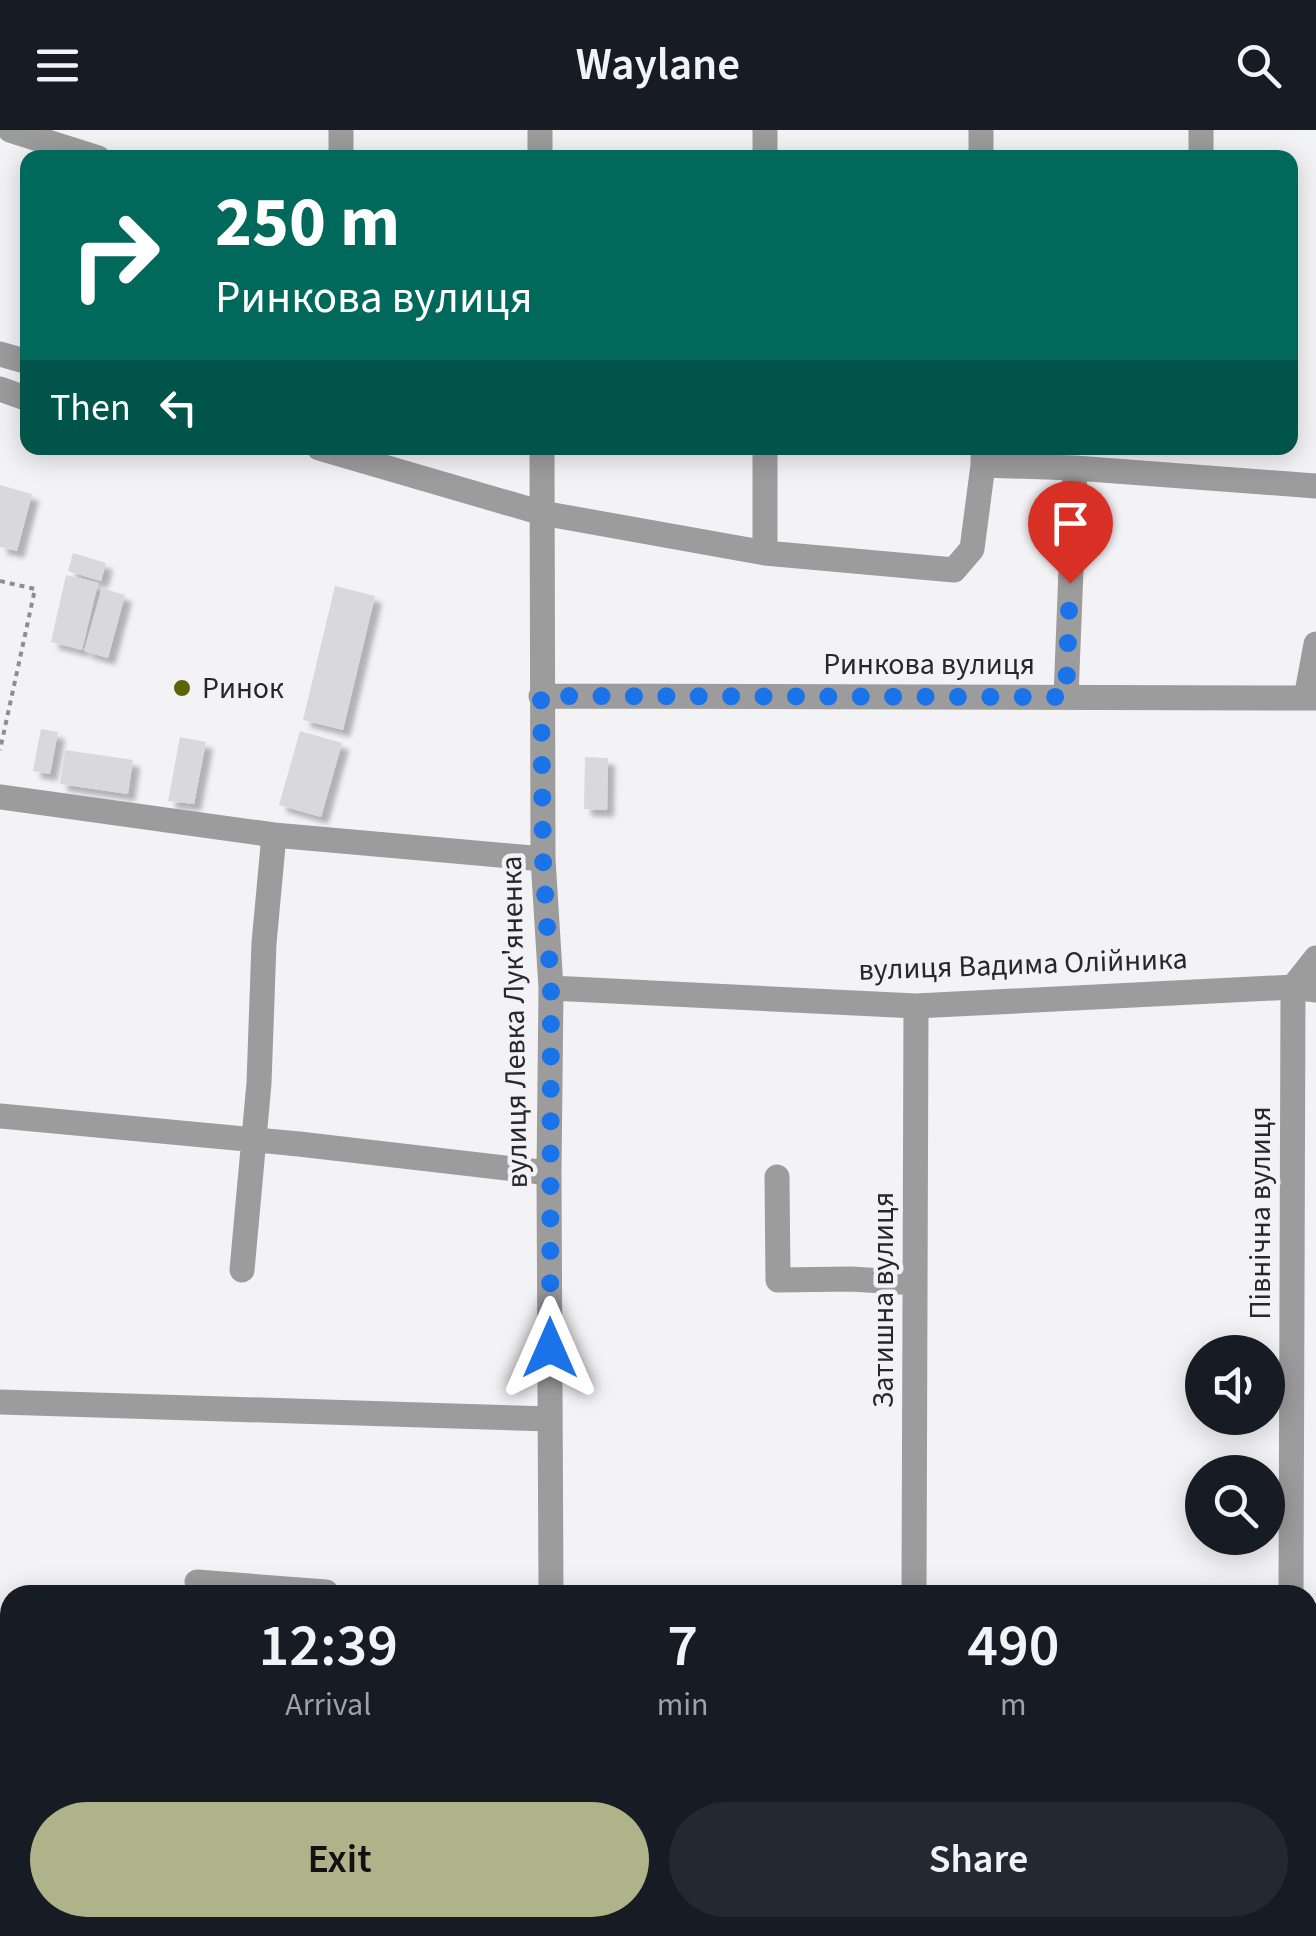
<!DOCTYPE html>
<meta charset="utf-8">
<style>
body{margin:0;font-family:"Source Sans 3",sans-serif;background:#242831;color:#f1f3f6;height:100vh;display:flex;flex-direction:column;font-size:38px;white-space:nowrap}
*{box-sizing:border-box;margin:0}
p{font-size:32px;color:#9ea1a6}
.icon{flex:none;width:55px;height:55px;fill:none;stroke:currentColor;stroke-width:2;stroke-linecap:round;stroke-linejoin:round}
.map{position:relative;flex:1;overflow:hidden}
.details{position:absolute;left:0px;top:1455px;width:1318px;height:352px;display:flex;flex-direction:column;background:#171b24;border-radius:30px 30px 0 0;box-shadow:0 5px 25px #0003}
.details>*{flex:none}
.guide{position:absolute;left:20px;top:20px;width:1278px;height:305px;border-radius:20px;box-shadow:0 5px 25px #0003;background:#00695c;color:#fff;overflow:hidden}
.buttons{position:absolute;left:1185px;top:1205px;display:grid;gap:20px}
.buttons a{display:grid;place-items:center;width:100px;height:100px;border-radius:50%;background:#171b24;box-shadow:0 5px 25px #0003;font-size:50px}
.pin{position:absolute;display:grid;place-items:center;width:85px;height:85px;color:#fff;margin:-102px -42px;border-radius:50% 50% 50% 0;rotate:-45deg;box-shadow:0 0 10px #0007}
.pin .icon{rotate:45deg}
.me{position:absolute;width:110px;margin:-55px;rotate:0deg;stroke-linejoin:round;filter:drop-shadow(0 0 8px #0008)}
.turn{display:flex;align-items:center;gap:35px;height:210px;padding:0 30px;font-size:45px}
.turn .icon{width:130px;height:130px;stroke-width:2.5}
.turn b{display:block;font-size:70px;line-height:85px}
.then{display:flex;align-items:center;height:95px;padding:0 30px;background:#0003;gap:20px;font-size:38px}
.eta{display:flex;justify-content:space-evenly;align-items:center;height:170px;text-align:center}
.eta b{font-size:60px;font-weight:600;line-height:70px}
.action{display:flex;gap:20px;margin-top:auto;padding:20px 30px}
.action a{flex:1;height:115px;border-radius:60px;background:#aeb38a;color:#111;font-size:40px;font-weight:600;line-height:115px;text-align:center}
.action a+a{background:#242831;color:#f1f3f6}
header{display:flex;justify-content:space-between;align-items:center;height:130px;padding:0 30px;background:#171b24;font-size:45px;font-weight:600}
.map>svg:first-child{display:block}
.green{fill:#c5d08f}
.building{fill:#d9d8db;filter:url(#shadow)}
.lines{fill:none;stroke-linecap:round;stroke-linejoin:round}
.path{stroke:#8e8e90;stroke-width:4;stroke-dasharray:5 5;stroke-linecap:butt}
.minor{stroke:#9c9c9d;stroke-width:25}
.route{stroke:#1a73e8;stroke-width:18;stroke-dasharray:0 32.4}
.poi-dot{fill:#5c6506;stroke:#f3f3f6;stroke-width:4}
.labels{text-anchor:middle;stroke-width:9;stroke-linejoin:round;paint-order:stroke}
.street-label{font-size:30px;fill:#282729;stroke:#f3f3f6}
.poi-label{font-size:30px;fill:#282729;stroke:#f3f3f6;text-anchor:start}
</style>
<header><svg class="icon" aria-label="menu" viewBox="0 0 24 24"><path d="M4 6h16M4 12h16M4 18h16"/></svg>Waylane<svg class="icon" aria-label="search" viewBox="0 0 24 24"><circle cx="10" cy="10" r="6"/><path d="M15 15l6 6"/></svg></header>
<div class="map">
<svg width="1316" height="1806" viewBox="0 0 1316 1806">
<defs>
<filter id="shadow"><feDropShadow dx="7" dy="7" stdDeviation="2.5" flood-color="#0004"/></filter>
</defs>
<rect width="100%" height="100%" fill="#f3f3f6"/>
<path class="green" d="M0 1682H10V1798H532V1806H0Z"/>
<path class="building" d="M0 355 32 364 17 421 0 417Z
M73 423 106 433 101 451 68 441Z
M66 445 98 453 82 520 51 512Z
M335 456 375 466 343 600 303 590Z
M102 458 125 465 108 528 84 521Z
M41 599 58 602 50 644 33 641Z
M300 601 342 613 321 687 279 675Z
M180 607 206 612 194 674 168 671Z
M65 620 133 630 128 664 60 654Z
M585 627 608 628 607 680 584 679Z
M1313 1683 1316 1684V1731H1311Z"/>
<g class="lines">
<path class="path" d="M0 451 35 459 0 620"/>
<path class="minor" d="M10 0 98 28
M341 0V28
M765 0V28
M981 0V28
M1201 0V28
M540 28V0
M0 224 28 232
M0 259 28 269
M319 318 542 383 765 423 954 440 972 419 983 335V318
M542 318 543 729 551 858 549 1043 551 1465
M765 318V423
M983 335 1075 338 1316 356
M541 566 1316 568
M1066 567 1075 338
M1306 568 1316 514
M0 667 274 705 543 729
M551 858 916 876 1293 857 1316 860
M0 986 299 1014 549 1043
M777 1047 778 1150 851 1149 915 1153
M242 1140 259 953 264 813 274 705
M0 1272 550 1289
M197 1452 326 1462
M914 1465 916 876
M1291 1465 1293 857 1316 828
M0 1633H10
M557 1798 558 1806
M749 1806V1804
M1290 1806V1798"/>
</g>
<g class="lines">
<path class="route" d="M550 1218 551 858 543 730 541 566 1066 567 1070 453"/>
</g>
<circle class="poi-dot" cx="182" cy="558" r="10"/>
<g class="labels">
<g class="street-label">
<text x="929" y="544">Ринкова вулиця</text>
<text transform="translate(1023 834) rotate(-2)" y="10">вулиця Вадима Олійника</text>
<text transform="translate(514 892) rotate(-91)" y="10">вулиця Левка Лук'яненка</text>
<text transform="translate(1260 1083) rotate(-90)" y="10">Північна вулиця</text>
<text transform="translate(883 1170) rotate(-90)" y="10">Затишна вулиця</text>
</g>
<g class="poi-label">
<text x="202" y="568">Ринок</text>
</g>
</g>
</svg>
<div class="buttons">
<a><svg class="icon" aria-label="sound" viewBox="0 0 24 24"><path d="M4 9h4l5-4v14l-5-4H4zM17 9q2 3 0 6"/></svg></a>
<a><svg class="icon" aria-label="search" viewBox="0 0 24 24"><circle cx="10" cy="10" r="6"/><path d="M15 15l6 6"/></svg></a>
</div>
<div class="pin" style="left:1070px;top:453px;background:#d93025"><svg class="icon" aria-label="arrive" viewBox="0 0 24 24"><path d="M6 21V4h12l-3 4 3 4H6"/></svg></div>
<svg class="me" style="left:550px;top:1218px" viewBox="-20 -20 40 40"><path d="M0-17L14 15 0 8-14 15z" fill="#1a73e8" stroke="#fff" stroke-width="4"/></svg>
<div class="guide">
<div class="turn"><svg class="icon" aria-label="right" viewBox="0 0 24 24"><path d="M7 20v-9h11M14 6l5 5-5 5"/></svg><div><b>250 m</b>Ринкова вулиця</div></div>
<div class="then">Then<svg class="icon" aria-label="left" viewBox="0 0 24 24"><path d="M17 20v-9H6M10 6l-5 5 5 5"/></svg></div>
</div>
<section class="details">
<div class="eta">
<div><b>12:39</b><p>Arrival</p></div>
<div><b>7</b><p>min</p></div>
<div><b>490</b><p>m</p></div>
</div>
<div class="action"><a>Exit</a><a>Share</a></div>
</section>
</div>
